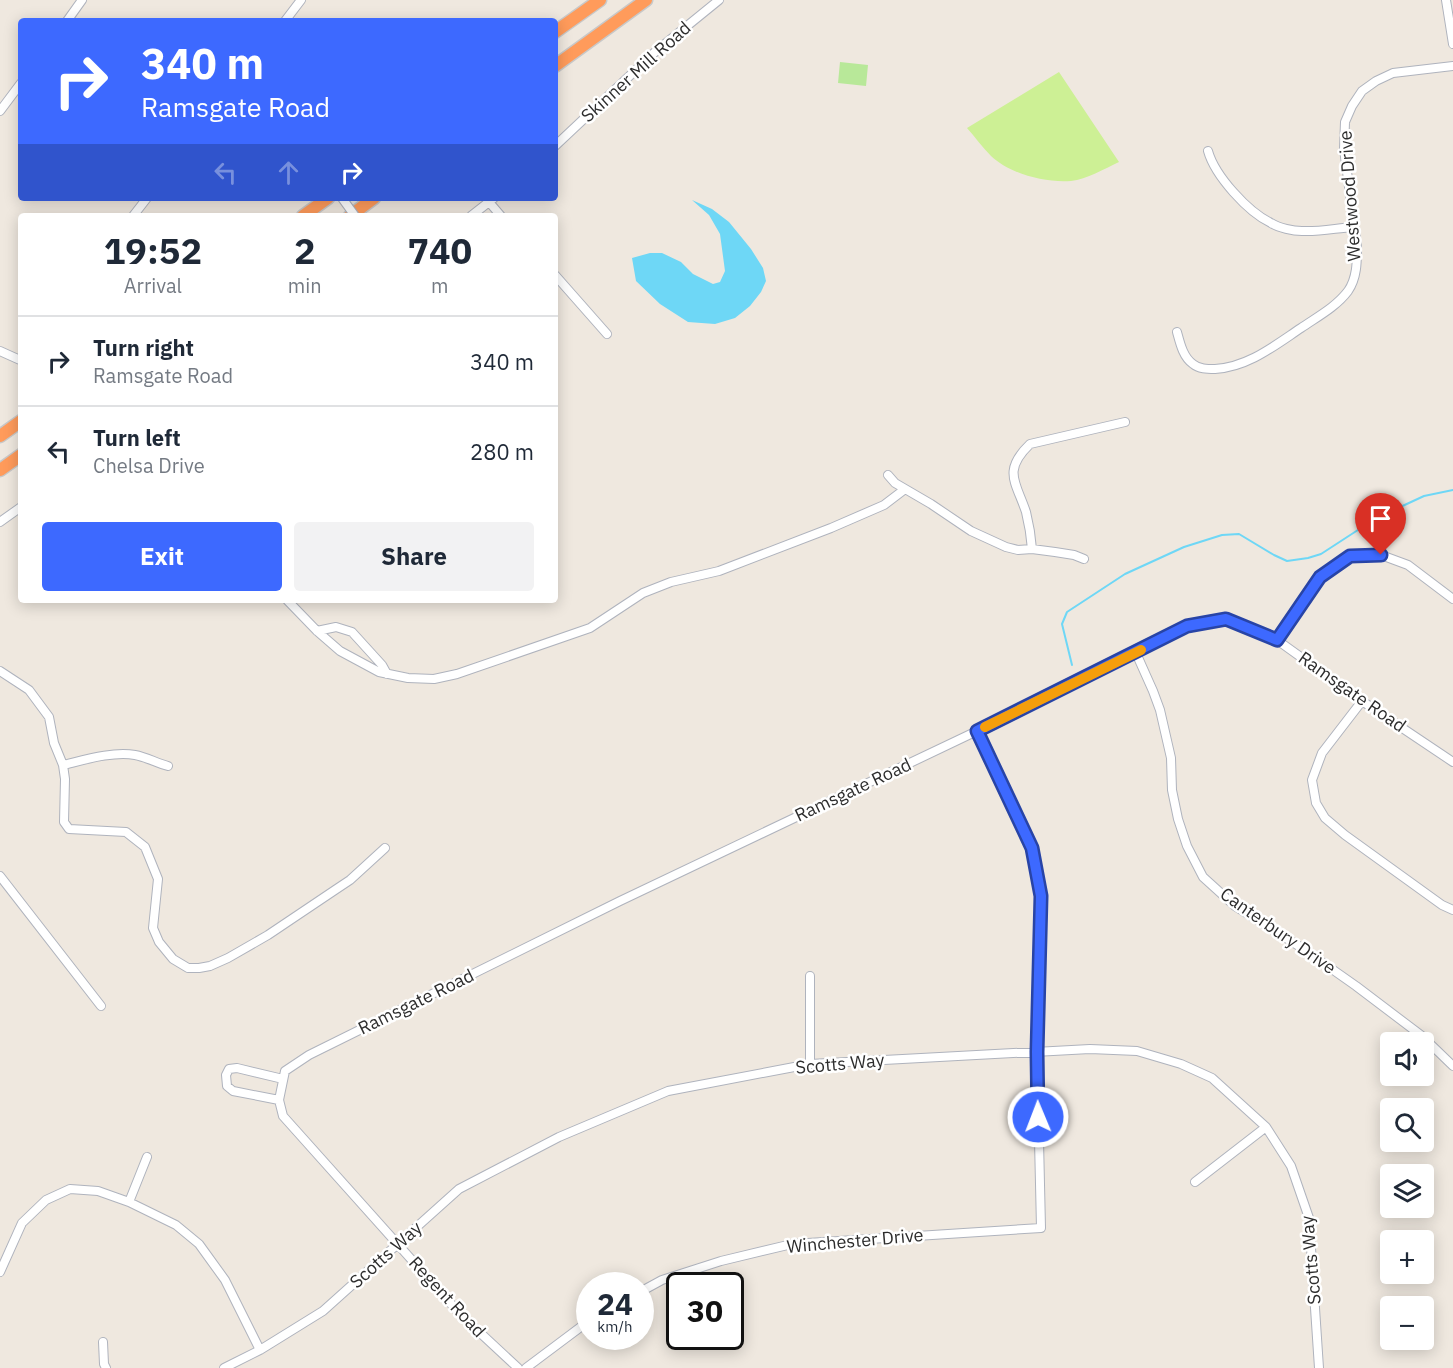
<!DOCTYPE html>
<meta charset="utf-8">
<style>
body{margin:0;font-family:"IBM Plex Sans",sans-serif;background:#f2f2f3;color:#1f2937;height:100vh;display:flex;flex-direction:column;font-size:22px;white-space:nowrap}
*{box-sizing:border-box;margin:0}
p{font-size:20px;color:#747a83}
.icon{flex:none;width:33px;height:33px;fill:none;stroke:currentColor;stroke-width:2;stroke-linecap:round;stroke-linejoin:round}
.map{position:relative;flex:1;overflow:hidden}
.panel{position:absolute;left:18px;top:213px;width:540px;height:390px;display:flex;flex-direction:column;background:#fff;border-radius:6px;box-shadow:0 3px 15px #0003}
.panel>*{flex:none}
.hud{position:absolute;left:18px;top:18px;width:540px;height:183px;border-radius:6px;box-shadow:0 3px 15px #0003;background:#3d69ff;color:#fff;overflow:hidden}
.controls{position:absolute;left:1380px;top:1032px;display:grid;gap:12px}
.controls a{display:grid;place-items:center;width:54px;height:54px;border-radius:6px;background:#fff;box-shadow:0 3px 15px #0003;font-size:30px}
.speed{position:absolute;left:576px;top:1272px;display:flex;gap:12px;font-size:30px;font-weight:700;text-align:center}
.speed>*{display:grid;place-content:center;width:78px;height:78px;border-radius:50%;background:#fff;box-shadow:0 3px 15px #0003;line-height:1}
.speed small{font-size:15px;font-weight:400}
.speed .limit{border:3px solid #111;border-radius:9px;background:#fff;color:#111}
.pin{position:absolute;display:grid;place-items:center;width:51px;height:51px;color:#fff;margin:-62px -26px;border-radius:50% 50% 50% 0;rotate:-45deg;box-shadow:0 0 6px #0007}
.pin .icon{rotate:45deg}
.me{position:absolute;width:66px;margin:-33px;rotate:359deg;stroke-linejoin:round;filter:drop-shadow(0 0 4px #0008)}
.turn{display:flex;align-items:center;gap:21px;height:126px;padding:0 24px;font-size:27px}
.turn .icon{width:78px;height:78px;stroke-width:2.5}
.turn b{display:block;font-size:42px;line-height:51px}
.lanes{display:flex;align-items:center;height:57px;padding:0 24px;background:#0003;justify-content:center;gap:30px;direction:ltr}
.lanes .off{opacity:.35}
.eta{display:flex;justify-content:space-evenly;align-items:center;height:102px;text-align:center}
.eta b{font-size:36px;font-weight:700;line-height:42px}
.primary-button{display:flex;gap:12px;margin-top:auto;padding:12px 24px}
.primary-button a{flex:1;height:69px;border-radius:6px;background:#3d69ff;color:#fff;font-size:24px;font-weight:700;line-height:69px;text-align:center}
.primary-button a+a{background:#f2f2f3;color:#1f2937}
ul{padding:0;list-style:none}
li{display:flex;align-items:center;gap:18px;height:90px;padding:0 24px;border-top:2px solid #e0e1e3}
li div{flex:1}
li b{display:block;font-size:22px}
li em{font-style:normal}
.map>svg:first-child{display:block}
.green{fill:#b8e899}
.pitch{fill:#cdf095}
.water{fill:#6ed7f6}
.lines{fill:none;stroke-linecap:round;stroke-linejoin:round}
.stream{stroke:#6ed7f6;stroke-width:2}
.minor-casing{stroke:#afb3bd;stroke-width:10}
.highway-casing{stroke:#c8c8c8;stroke-width:15}
.minor{stroke:#fff;stroke-width:8}
.highway{stroke:#ff9b5b;stroke-width:12}
.minor-bridge-casing{stroke:#afb3bd;stroke-width:10;stroke-linecap:butt}
.minor-bridge{stroke:#fff;stroke-width:8}
.route-casing{stroke:#2844a6;stroke-width:15}
.route{stroke:#3d69ff;stroke-width:10}
.slow{stroke:#f59e0b;stroke-width:10}
.labels{text-anchor:middle;stroke-width:5;stroke-linejoin:round;paint-order:stroke}
.street-label{font-size:18px;fill:#2d2d2d;stroke:#fff}
</style>
<div class="map">
<svg width="1453" height="1368" viewBox="0 0 1453 1368">
<rect width="100%" height="100%" fill="#efe8df"/>
<path class="green" d="M840 62 868 65 866 86 838 83Z"/>
<path class="pitch" d="M1059 72 1119 162C1104 169 1087 179 1071 181 1045 183 1010 174 991 156 983 148 975 137 967 128Z"/>
<path class="water" d="M692 200 712 209 729 222 751 249 763 268 766 281 761 292 750 306 735 318 715 324 688 322 660 304 636 281 632 258 650 253H662L681 262 693 274 713 284 720 282 725 271 720 234 709 215Z"/>
<g class="lines">
<path class="stream" d="M1072 665 1062 624 1067 612 1125 574 1184 547 1222 535 1239 534 1274 555 1287 561 1308 558 1321 554 1361 528 1396 509 1424 496 1453 490"/>
<g class="minor-casing">
<path id="minor" d="M1446 0 1453 44
M67 21 82 0
M285 21 301 0
M0 111 21 83
M555 146 655 52 719 0
M1208 151C1215 176 1248 212 1271 223 1279 228 1293 231 1302 231 1319 232 1337 228 1353 227
M489 202 501 216
M133 216 147 198
M471 216 494 198
M555 275 607 334
M1177 332C1180 343 1183 357 1193 364 1199 369 1207 369 1215 369 1248 367 1274 346 1301 328 1317 317 1336 307 1348 291 1357 278 1357 262 1357 247L1344 149 1345 122 1352 106 1362 91 1376 81 1393 73 1453 66
M0 351 20 360 21 359
M888 475 895 483 931 504 971 531 1006 547 1018 550 1032 549 1055 552 1074 555 1084 559
M0 522 21 507
M1032 549C1031 536 1029 524 1026 512 1016 482 1002 471 1030 444L1125 422
M287 600 317 631 340 651 379 672 408 678 434 679 457 674 590 628 643 593 671 582 719 571 831 528 884 505 905 489
M317 631 336 627 352 632 382 665 387 674
M1277 640 1320 577 1350 557 1381 555 1408 565 1453 599
M1136 653 1153 691 1160 710 1171 758 1172 790 1178 819 1187 846 1203 877 1235 906 1302 948 1356 986 1422 1036 1453 1066
M0 671 29 690 49 717 54 743 63 765 65 779 64 822 69 829 126 832 145 847 158 879 153 928 159 942 173 959 188 968H199L210 966 228 958 268 935 335 890 350 880 385 848
M1362 701 1322 753 1312 780 1316 803 1325 818 1345 835 1442 905 1453 910
M63 765C84 760 113 751 135 755 146 757 157 763 168 766
M0 876 101 1006
M810 976V1064
M279 1100 233 1091 227 1086 226 1075 229 1069 237 1068 283 1079
M1195 1182 1266 1127
M129 1202 147 1157
M0 1272 22 1223 46 1200 70 1189 98 1191 129 1202 176 1225 199 1244 225 1280 260 1350
M640 1292 662 1280 721 1261 792 1244 1041 1228 1037 1052 1041 896 1032 848 977 731
M103 1342 104 1364 106 1368
M224 1368 260 1350 323 1311 459 1189 559 1137 668 1091 810 1064 1090 1049 1137 1051 1181 1064 1212 1078 1266 1127 1291 1166 1309 1218 1319 1368
M518 1368 461 1315 283 1116 279 1100 285 1071 309 1055 620 901 977 731 1187 626 1226 619 1277 640 1362 701 1453 762
M526 1368 590 1320"/>
</g>
<g class="highway-casing">
<path id="highway" d="M555 32 600 0
M555 66 646 0
M303 216 328 198
M350 216 374 198
M0 436 21 421
M0 470 21 455"/>
</g>
<use href="#minor" class="minor"/>
<use href="#highway" class="highway"/>
<g class="minor-bridge-casing">
<path id="minor-bridge" d="M342 198 355 216"/>
</g>
<use href="#minor-bridge" class="minor-bridge"/>
</g>
<g class="lines">
<g class="route-casing">
<path id="route" d="M1038 1117 1037 1052 1041 896 1032 848 977 731 1187 626 1226 619 1277 640 1320 577 1350 556 1381 555"/>
</g>
<use href="#route" class="route"/>
<path class="slow" d="M985 727 1141 650"/>
</g>
<g class="labels">
<g class="street-label">
<text transform="translate(636 72) rotate(-42)" y="6">Skinner Mill Road</text>
<text transform="translate(1350 196) rotate(-94)" y="6">Westwood Drive</text>
<text transform="translate(1352 692) rotate(35)" y="6">Ramsgate Road</text>
<text transform="translate(853 790) rotate(-25)" y="6">Ramsgate Road</text>
<text transform="translate(1278 931) rotate(35)" y="6">Canterbury Drive</text>
<text transform="translate(416 1002) rotate(-26)" y="6">Ramsgate Road</text>
<text transform="translate(840 1064) rotate(-5)" y="6">Scotts Way</text>
<text transform="translate(855 1241) rotate(-5)" y="6">Winchester Drive</text>
<text transform="translate(386 1255) rotate(-42)" y="6">Scotts Way</text>
<text transform="translate(1311 1260) rotate(-95)" y="6">Scotts Way</text>
<text transform="translate(447 1297) rotate(47)" y="6">Regent Road</text>
</g>
</g>
</svg>
<div class="controls">
<a><svg class="icon" aria-label="sound" viewBox="0 0 24 24"><path d="M4 9h4l5-4v14l-5-4H4zM17 9q2 3 0 6"/></svg></a>
<a><svg class="icon" aria-label="search" viewBox="0 0 24 24"><circle cx="10" cy="10" r="6"/><path d="M15 15l6 6"/></svg></a>
<a><svg class="icon" aria-label="layers" viewBox="0 0 24 24"><path d="M12 4l9 5-9 5-9-5zM3 14l9 5 9-5"/></svg></a>
<a>+</a>
<a>−</a>
</div>
<div class="speed"><div>24<small>km/h</small></div><div class="limit">30</div></div>
<div class="pin" style="left:1381px;top:555px;background:#d93025"><svg class="icon" aria-label="arrive" viewBox="0 0 24 24"><path d="M6 21V4h12l-3 4 3 4H6"/></svg></div>
<svg class="me" style="left:1038px;top:1117px" viewBox="-20 -20 40 40"><circle r="17" fill="#3d69ff" stroke="#fff" stroke-width="3"/><path d="M0-11L8 9 0 5-8 9z" fill="#fff"/></svg>
<div class="hud">
<div class="turn"><svg class="icon" aria-label="right" viewBox="0 0 24 24"><path d="M7 20v-9h11M14 6l5 5-5 5"/></svg><div><b>340 m</b>Ramsgate Road</div></div>
<div class="lanes"><svg class="icon off" aria-label="left" viewBox="0 0 24 24"><path d="M17 20v-9H6M10 6l-5 5 5 5"/></svg><svg class="icon off" aria-label="ahead" viewBox="0 0 24 24"><path d="M12 20V5M6 11l6-6 6 6"/></svg><svg class="icon" aria-label="right" viewBox="0 0 24 24"><path d="M7 20v-9h11M14 6l5 5-5 5"/></svg></div>
</div>
<section class="panel">
<div class="eta">
<div><b>19:52</b><p>Arrival</p></div>
<div><b>2</b><p>min</p></div>
<div><b>740</b><p>m</p></div>
</div>
<ul>
<li><svg class="icon" aria-label="right" viewBox="0 0 24 24"><path d="M7 20v-9h11M14 6l5 5-5 5"/></svg><div><b>Turn right</b><p>Ramsgate Road</p></div><em>340 m</em></li>
<li><svg class="icon" aria-label="left" viewBox="0 0 24 24"><path d="M17 20v-9H6M10 6l-5 5 5 5"/></svg><div><b>Turn left</b><p>Chelsa Drive</p></div><em>280 m</em></li>
</ul>
<div class="primary-button"><a>Exit</a><a>Share</a></div>
</section>
</div>
